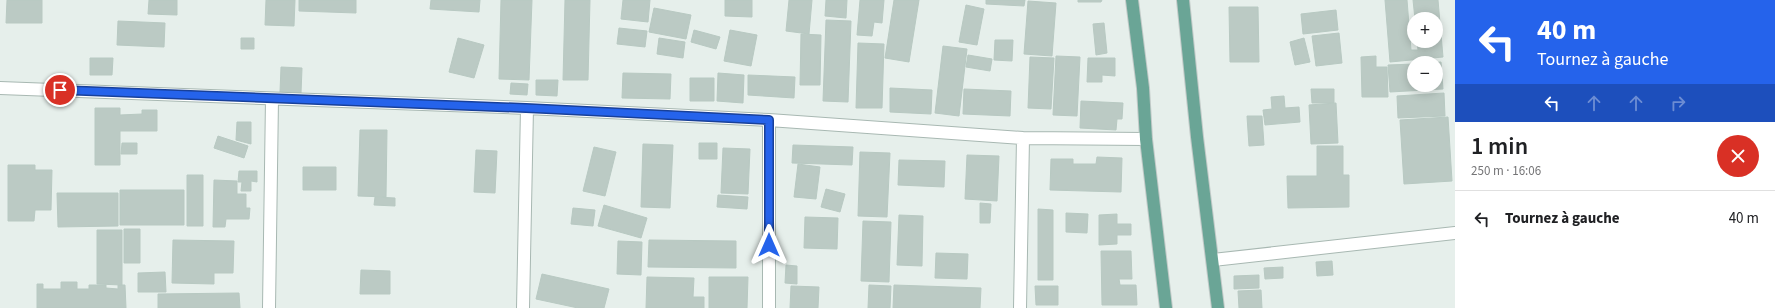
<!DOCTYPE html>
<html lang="fr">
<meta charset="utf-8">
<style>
body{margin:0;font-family:"Source Sans 3",sans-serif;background:#f2f2f2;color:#202124;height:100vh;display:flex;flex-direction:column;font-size:15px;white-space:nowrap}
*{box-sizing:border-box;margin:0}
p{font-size:13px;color:#757577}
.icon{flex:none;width:22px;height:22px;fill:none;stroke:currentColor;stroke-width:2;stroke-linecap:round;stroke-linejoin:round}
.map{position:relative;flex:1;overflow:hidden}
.panel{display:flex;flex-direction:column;background:#fff;width:320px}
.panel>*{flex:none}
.top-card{background:#2563eb;color:#fff;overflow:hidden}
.buttons{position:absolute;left:1407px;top:12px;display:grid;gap:8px}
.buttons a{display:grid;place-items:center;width:36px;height:36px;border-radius:50%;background:#fff;box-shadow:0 2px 10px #0003;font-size:20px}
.pin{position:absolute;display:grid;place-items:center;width:34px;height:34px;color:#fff;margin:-17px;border:2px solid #fff;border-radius:50%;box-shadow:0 1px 4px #0007}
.me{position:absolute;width:44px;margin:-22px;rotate:0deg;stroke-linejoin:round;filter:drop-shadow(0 0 3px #0008)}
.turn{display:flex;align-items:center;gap:14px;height:84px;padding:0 16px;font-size:18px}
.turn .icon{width:52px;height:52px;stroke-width:2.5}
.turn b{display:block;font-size:28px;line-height:34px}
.lanes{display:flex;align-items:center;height:38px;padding:0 16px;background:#0003;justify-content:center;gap:20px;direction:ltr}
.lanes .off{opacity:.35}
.round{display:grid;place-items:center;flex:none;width:42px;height:42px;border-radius:21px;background:#f2f2f2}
.overview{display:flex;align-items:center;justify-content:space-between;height:68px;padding:0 16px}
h1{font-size:24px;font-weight:600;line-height:30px}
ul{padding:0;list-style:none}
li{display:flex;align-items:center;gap:12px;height:56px;padding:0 16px;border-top:1px solid #e0e0e0}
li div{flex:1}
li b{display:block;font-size:15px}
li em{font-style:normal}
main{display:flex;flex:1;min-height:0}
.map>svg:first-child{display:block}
.building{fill:#bbcac4;stroke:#b8c9c2}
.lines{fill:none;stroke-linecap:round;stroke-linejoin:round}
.minor-casing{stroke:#a8b8b2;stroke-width:14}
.primary-casing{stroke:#c2cac8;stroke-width:14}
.minor{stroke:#fff;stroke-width:12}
.primary{stroke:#6aa596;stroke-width:12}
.route-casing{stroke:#184099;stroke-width:10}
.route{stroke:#2563eb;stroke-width:7}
</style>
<main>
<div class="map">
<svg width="1455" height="308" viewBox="0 0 1455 308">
<rect width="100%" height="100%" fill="#e6efeb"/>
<path class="building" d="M7 0H42V23H6Z
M149 0H177V15L148 14Z
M266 0H295L294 26 265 25Z
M299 0H356V13L299 11Z
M431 0H480L479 12 430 9Z
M501 0H532L529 80 499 79Z
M565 0H590L588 80H563Z
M623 0H650L648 22 621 19Z
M725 0H752V17L725 16Z
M789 0H812L809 34 786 31Z
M826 0H847L846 18 825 16Z
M860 0H884L882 23 874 22 872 36 857 35Z
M894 0H919L909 62 885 58Z
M986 0H1025L1024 6 986 4Z
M1078 0H1102L1101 2H1078Z
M1385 0H1407L1411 50H1418L1417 41H1436V19H1415L1413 0H1438L1443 57 1390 62Z
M1028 1 1056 3 1052 56 1024 54Z
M966 5 984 9 977 45 959 42Z
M1229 7H1258L1259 62H1230Z
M654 8 691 15 686 39 649 32Z
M1336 10 1338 30 1303 34 1301 14Z
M826 20 851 21 848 102 823 101Z
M118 21 165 23 164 47 117 45Z
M1104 23 1107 53 1096 55 1093 24Z
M619 28 647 31 645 47 617 44Z
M694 30 720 37 716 49 691 42Z
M730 30 757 35 751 66 724 61Z
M1339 33 1342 63 1316 66 1312 36Z
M801 34 821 35 820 85H800Z
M241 38H254V49H241Z
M458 38 484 45 474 78 449 72Z
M659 38 685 42 683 58 657 54Z
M1304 38 1310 62 1295 65 1290 42Z
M995 40H1013L1012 61 994 60Z
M858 43 884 44 882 108H856Z
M943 46 967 49 959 116 935 113Z
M968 55 992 59 990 71 966 67Z
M1056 56 1080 57 1077 116 1053 115Z
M1376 56V67H1387L1388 97H1362L1361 57Z
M1030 57 1054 58 1051 109 1028 108Z
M90 58H113L112 75H90Z
M1088 58H1115V76L1102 75V82H1087Z
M1441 62 1443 89 1390 92 1388 65 1414 64V85H1436V63H1423Z
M281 67 302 68 301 93 280 92Z
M623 73 671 74 670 99 622 98Z
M718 73 744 75 743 103 717 101Z
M748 75 795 77 794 98 748 95Z
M690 78H714V101H690Z
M536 80H558L557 96 536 95Z
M511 83 528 84 527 95 510 94Z
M890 88 932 90 931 114 890 112Z
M964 89 1011 91 1010 116 963 114Z
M1311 89H1334V103H1312Z
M1444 93 1445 116 1398 118 1397 96Z
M1284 96 1285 108 1299 107 1300 122 1265 125 1263 110 1272 109 1271 97Z
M1081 101 1123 103 1122 119H1117L1116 130 1080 128Z
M1336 103 1338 143 1311 144 1309 105Z
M95 108H120V115L142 114V110H157V131H120V165H95Z
M1247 116H1262L1264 145 1249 146Z
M1448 117 1452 181 1404 184 1400 120Z
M237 122H251V144L236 140Z
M360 130H387L386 197 358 196Z
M218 136 248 146 244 158 214 148Z
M122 143H137V154H121Z
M699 143H717V159H699Z
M643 144 673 145 670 208 641 207Z
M793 145 853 147 852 165 792 163Z
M1317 146H1343V175H1349V207L1288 208 1287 176H1317Z
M594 147 616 152 605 196 583 191Z
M723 148 750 149 748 194 721 193Z
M476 150 497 151 495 193 474 192Z
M860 152 890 153 887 217 858 216Z
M967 155 999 156 997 201 965 199Z
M1097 157 1122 158 1121 192 1050 190 1051 159H1073V164H1096Z
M899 160 945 161 944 187 898 185Z
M798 164 820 167 816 199 794 197Z
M8 165H35V170H52L51 210H35L34 221H8Z
M303 167H336V190H303Z
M239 171H257V182L251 181V191H241L242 182H238Z
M187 175H203V226H187Z
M214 180 237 181V194H246V208H250L249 219H226L225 227H213Z
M826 189 845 194 840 212 821 207Z
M120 190H184V225H120Z
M57 193H118V226L58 227Z
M718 195 748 197 747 209 717 207Z
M375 197 395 198V206L374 205Z
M980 203 991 204 990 223H980Z
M604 205 647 218 641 238 598 226Z
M573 208 595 210 593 226 571 224Z
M1038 209 1053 210V280H1038Z
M1066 213 1088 214 1087 233 1066 232Z
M1117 214V224H1131V235H1117V244L1099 245V215Z
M899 215 923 216 922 266 897 265Z
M805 217 838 218 837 249 804 248Z
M863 221 891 222 889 282 861 281Z
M124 229H140V263H124Z
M97 230H122V285L97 284Z
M173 240 234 241 233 273H214V284L172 283Z
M649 240 736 241V268L648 267Z
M618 241 642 242 641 275 617 274Z
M1101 251H1131L1132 279H1119L1120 285H1136L1137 305H1102Z
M936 253 968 254 967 279 935 278Z
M1332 261 1333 275 1317 276 1316 262Z
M786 265 797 266V284L785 283Z
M1283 267V278L1265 279 1264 268Z
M361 270 390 271V294H360Z
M165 272 166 292H138V273Z
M542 274 609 289 604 308H578L536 299Z
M1259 275V288L1234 289V276Z
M647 277 694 278 693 297H704V308H646Z
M709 277H748L747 308H709Z
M61 282H77V289H89V285H106V288L118 289V285H125L126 308H37V284H43V289H61Z
M869 285 891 286 890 308H868Z
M894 285 981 288 980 308H893Z
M791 286 819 287 818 308H790Z
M1035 286H1058V305H1036Z
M1261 290 1262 308H1239L1238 291Z
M239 293 240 308H158V294Z"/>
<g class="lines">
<g class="minor-casing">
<path id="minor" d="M0 88 527 108 769 120 1023 138 1146 139
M1213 260 1455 233
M269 308 272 99
M523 308 527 108
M769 308V120
M1020 308 1023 138"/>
</g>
<g class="primary-casing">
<path id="primary" d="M1132 0 1143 88 1146 139 1166 308
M1183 0 1197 137 1218 308"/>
</g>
<use href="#minor" class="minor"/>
<use href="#primary" class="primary"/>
</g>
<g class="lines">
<g class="route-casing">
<path id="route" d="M60 90 526 108 769 120V245"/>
</g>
<use href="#route" class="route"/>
</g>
</svg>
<div class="buttons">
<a>+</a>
<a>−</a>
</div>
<div class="pin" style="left:60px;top:90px;background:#d93025"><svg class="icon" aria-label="arrive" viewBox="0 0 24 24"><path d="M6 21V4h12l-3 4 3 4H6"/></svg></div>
<svg class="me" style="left:769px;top:245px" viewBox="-20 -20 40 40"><path d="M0-17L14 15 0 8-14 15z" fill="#2563eb" stroke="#fff" stroke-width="4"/></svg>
</div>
<section class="panel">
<div class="top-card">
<div class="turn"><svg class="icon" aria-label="left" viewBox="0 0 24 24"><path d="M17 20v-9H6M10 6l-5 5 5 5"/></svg><div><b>40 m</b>Tournez à gauche</div></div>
<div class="lanes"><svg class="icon" aria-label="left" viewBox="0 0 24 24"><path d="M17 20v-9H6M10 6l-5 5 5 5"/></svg><svg class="icon off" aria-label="ahead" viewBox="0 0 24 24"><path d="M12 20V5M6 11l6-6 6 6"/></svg><svg class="icon off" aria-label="ahead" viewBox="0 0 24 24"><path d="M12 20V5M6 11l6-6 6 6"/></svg><svg class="icon off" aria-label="right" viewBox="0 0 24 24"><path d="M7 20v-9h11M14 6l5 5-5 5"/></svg></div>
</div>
<div class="overview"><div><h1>1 min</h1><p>250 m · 16:06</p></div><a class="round" style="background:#d93025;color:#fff"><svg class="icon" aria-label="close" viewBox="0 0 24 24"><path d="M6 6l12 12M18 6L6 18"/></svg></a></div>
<ul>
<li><svg class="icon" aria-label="left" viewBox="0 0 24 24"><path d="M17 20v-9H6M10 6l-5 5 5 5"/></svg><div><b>Tournez à gauche</b></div><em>40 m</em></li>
</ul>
</section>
</main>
